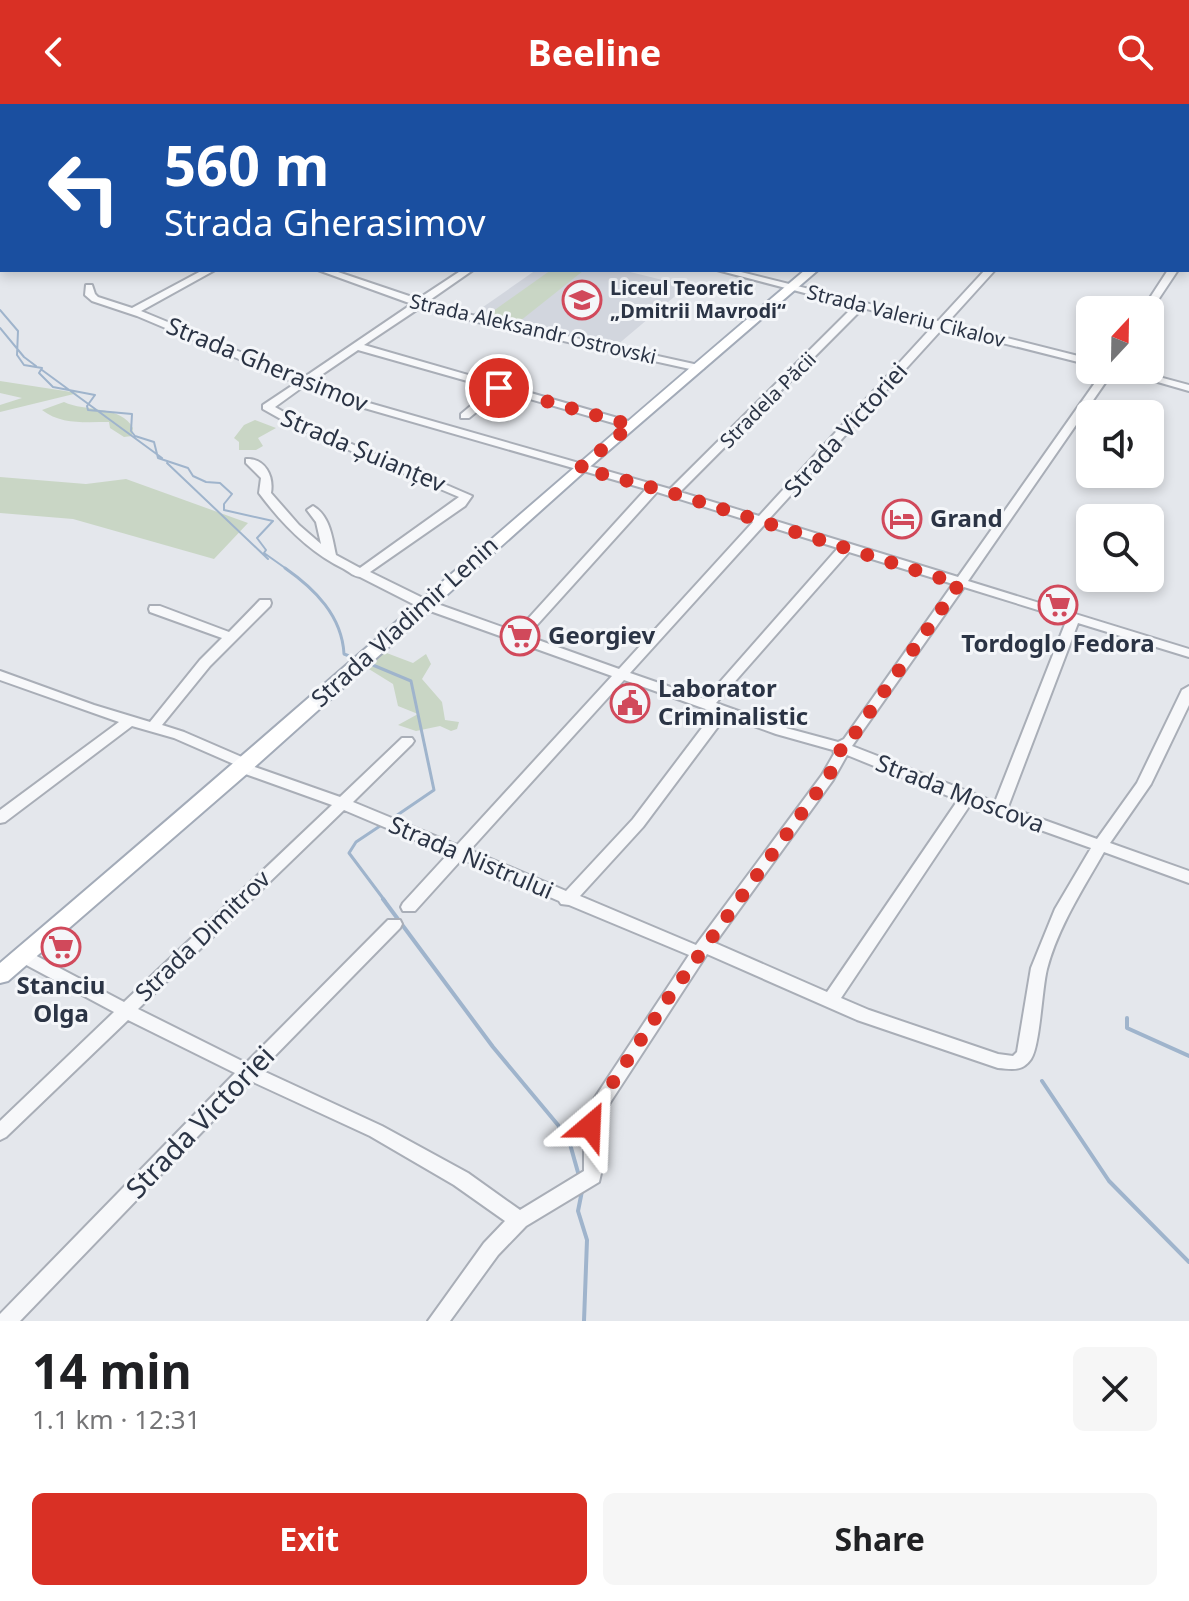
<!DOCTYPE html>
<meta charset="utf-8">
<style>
body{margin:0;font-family:"Noto Sans",sans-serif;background:#f6f6f6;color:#202124;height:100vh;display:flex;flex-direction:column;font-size:30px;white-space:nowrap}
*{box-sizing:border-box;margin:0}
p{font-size:26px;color:#757577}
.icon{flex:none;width:44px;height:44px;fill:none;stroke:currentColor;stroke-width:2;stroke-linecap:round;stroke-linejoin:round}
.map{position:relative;height:1217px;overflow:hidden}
.panel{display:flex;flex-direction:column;background:#fff;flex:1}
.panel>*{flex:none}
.top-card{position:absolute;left:0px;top:0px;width:1190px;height:168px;box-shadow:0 4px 12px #0003;background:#1a4fa0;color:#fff;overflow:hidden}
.needle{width:52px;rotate:22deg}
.fabs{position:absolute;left:1076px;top:192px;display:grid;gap:16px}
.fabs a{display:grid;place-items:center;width:88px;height:88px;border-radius:12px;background:#fff;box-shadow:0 4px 12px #0003;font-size:40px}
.pin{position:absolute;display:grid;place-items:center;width:68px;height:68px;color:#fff;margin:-34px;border:4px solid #fff;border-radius:50%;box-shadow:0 2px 8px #0007}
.me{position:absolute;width:88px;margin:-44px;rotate:26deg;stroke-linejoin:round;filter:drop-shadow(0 0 6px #0008)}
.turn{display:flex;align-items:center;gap:28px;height:168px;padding:0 32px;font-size:36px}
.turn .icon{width:104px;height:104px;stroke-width:2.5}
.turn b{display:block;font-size:56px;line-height:68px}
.round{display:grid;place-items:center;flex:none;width:84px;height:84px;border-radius:12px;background:#f6f6f6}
.head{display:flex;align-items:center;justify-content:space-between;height:136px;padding:0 32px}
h1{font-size:48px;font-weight:700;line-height:60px}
.primary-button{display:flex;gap:16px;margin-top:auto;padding:16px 32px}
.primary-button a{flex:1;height:92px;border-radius:12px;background:#d93025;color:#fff;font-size:32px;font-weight:700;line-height:92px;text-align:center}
.primary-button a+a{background:#f6f6f6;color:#202124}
header{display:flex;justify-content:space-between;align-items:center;height:104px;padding:0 32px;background:#d93025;color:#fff;font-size:36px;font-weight:700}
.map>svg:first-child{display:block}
.built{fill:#d2d6de}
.green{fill:#c9d6c5}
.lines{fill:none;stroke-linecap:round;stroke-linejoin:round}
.stream-far2{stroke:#9fb4cc;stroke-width:2}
.stream-far1{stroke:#9fb4cc;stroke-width:3}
.stream{stroke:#9fb4cc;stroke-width:4}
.building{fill:#bbc0ca;stroke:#83868d;stroke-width:2}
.minor-casing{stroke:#a9aeb7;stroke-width:4}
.major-casing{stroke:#a3abb8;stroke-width:4}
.minor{fill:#f7f8fa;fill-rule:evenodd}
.major{fill:#fff;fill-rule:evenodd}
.route{stroke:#d93025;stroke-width:14;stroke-dasharray:0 25.2}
.labels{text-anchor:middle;stroke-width:6;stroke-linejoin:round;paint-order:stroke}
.far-poi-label{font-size:20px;font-weight:bold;fill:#2b3445;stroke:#f4f6f9;text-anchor:start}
.far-street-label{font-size:20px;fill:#2b3445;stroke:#f4f6f9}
.street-label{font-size:24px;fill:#2b3445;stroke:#f4f6f9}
.poi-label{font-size:24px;font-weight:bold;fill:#2b3445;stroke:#f4f6f9;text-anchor:start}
.near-street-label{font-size:28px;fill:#2b3445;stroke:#f4f6f9}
</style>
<header><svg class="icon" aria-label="back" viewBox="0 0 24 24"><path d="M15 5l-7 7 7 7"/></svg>Beeline<svg class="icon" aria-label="search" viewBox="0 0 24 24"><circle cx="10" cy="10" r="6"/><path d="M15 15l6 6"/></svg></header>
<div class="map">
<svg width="1189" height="1217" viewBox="0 0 1189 1217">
<rect width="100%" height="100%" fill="#e4e7ec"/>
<path class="built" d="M536 166H622L687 182 616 242 473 210Z"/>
<path class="green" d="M551 166 583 167 520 217 489 210Z
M0 277 78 289 0 308V301L22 294 0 289Z
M64 298C85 308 121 301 133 324L132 332 124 333 110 324 109 318C86 318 61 321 42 306Z
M255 316 276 324 258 334 263 342 256 346H239V338L234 334 244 321Z
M0 373 86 380 126 375 248 419 214 455 73 415 0 409Z
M384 548 413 559 426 550 431 560 422 575 442 598 445 616 459 618 457 625 451 627 440 622 416 627 398 621 418 610 398 602 393 580 364 562Z"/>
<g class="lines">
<path class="stream-far2" d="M0 206 18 227 17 251 24 261 42 264 39 269 53 283 95 291 87 302 88 306 132 310 131 327 135 332 154 338 158 354 188 364 193 372 206 378 220 379 232 390 224 400V406L273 417 257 434 266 446 264 449 288 466
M0 224 24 253 36 262
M42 266 162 354
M167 359 268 455"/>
<path class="stream-far1" d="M285 464C315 485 342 512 344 550L357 555
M368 559 411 577 434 686 390 716
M383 720 356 738 349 749 385 797"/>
<path class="stream" d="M383 795 493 943 568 1033 579 1072
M1127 914V924L1189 952
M1042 977 1109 1077 1189 1158
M582 1087 578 1107 587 1136 584 1217"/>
</g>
<path class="building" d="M1073 0H1088L1098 2 1099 0H1116L1114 2H1071Z"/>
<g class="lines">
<g class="minor-casing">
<path id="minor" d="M543 0H554L556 2H545Z
M1188 37H1189V41H1188Z
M2 66V72L0 73V67Z
M2 136V142L0 143V137Z
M1188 139H1189L1188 146Z
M203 166H215L141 207 303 274 412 200 318 166H332L418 195 462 166H473L427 198 449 206 703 262 704 264 699 267 446 211 421 203 364 241 635 319 637 321 635 323H627L502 287 469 314H461V310L492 284 358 246 311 278 348 293 670 385 854 202 717 166H733L938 217 985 166H995L947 219 1090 255V261L943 224 769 415 958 473 1104 266H1114L968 477 1189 545V553L1078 519 1008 703 1097 735 1137 679 1182 586 1189 582V601L1151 680 1110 739 1189 767V779L1104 748C1083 785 1058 823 1047 865 1042 884 1040 942 1031 955 1022 968 1012 965 998 964L857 916 707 850 602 1011 604 1056 599 1078 526 1122 498 1151 450 1217H428L484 1139 505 1117 454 1081 370 1032 251 977 20 1217H0V1210L235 969 128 916 6 1033 0 1036V1017L114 908 17 856 15 852 17 848 23 846 29 848 124 898 332 701 237 667 235 664 236 661 174 634 132 622 5 718 0 719V706L119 618 0 576V567L94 601 150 618 200 556 222 534 150 508 149 505 150 502H160L229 528 260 496H270L271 499 270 502 210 562 162 621 184 628 251 657 252 662 340 693 402 634H412L414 637 412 640 353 698 457 741 612 572 419 503 360 473C353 472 351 469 344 465 309 448 282 420 259 389L261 374 246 359V355C265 354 274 372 271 389L299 421 321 440 316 418 307 406 313 402C330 412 332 433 336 451L360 464 459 393 295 323 263 305V301L296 279 137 212 92 197 85 191 86 181H92L95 190 98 193 132 204ZM863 204 933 222 759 412 680 388ZM304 282 340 297 646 385 516 528 429 497 370 468 465 402 472 392 303 319 275 303ZM657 388 753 418 619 565 527 532ZM764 421 838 444 705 595 630 569ZM849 448 953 480 844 635 838 638 786 624 716 599ZM964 483 1067 515 995 698 852 642ZM624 576 714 608 633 715 566 787 470 746ZM726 612 776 630 833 646 834 650 822 671 696 841 580 792 643 723ZM847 651 958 696 827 888 715 839 833 676ZM970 701 1091 744 1055 805 1031 864 1017 948 1013 952 998 950 869 906 841 894ZM344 706 448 750 403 799 401 803 403 807H415L462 755 559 797 561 800 569 801 689 851 584 1010V1067L520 1106 468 1069 382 1022 261 966 400 824 402 820 400 816H388L246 959 138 905Z
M1168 166H1178L1150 208V206H1142Z
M1116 266H1133L1189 281V287Z"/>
</g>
<g class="major-casing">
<path id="major" d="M560 0H580L581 2H561Z
M993 0H1004L992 2Z
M1188 113H1189V120H1188Z
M805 166H818L585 367 249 668 8 877 0 879V859C270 630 535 395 805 166Z"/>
</g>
<use href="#minor" class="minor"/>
<use href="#major" class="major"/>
</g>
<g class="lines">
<path class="route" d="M499 284 631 321 580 364 672 389 959 480 849 638 840 643 841 650 828 673 671 890 602 995 590 1022"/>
</g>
<defs>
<g id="school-ring" transform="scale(2)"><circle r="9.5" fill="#f4f6f9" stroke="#d1495b" stroke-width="1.5"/><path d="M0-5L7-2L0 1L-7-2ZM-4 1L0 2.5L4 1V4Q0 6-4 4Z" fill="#d1495b"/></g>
<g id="hotel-ring" transform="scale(2)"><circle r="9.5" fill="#f4f6f9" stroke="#d1495b" stroke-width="1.5"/><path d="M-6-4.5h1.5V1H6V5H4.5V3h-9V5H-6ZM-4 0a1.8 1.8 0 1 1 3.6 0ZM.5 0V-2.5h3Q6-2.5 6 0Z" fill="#d1495b"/></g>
<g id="supermarket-ring" transform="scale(2)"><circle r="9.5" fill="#f4f6f9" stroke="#d1495b" stroke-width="1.5"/><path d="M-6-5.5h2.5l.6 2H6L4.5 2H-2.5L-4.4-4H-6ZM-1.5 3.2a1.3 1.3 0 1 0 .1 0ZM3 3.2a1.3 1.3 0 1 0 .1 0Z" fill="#d1495b"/></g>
<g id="civic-ring" transform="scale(2)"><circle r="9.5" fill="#f4f6f9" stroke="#d1495b" stroke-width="1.5"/><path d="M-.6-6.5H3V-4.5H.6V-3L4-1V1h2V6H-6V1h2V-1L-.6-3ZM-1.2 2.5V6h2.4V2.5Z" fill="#d1495b"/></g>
</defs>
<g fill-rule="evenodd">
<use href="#school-ring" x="582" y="196"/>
<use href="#hotel-ring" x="902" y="415"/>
<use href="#supermarket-ring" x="1058" y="501"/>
<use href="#supermarket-ring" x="520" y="532"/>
<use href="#civic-ring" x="630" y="599"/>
<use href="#supermarket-ring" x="61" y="843"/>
</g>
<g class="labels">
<g class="far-poi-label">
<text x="610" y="191">Liceul Teoretic<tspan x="610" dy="23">„Dmitrii Mavrodi“</tspan></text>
</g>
<g class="far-street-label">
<text transform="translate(906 212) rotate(14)" y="7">Strada Valeriu Cikalov</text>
<text transform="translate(533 225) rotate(13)" y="7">Strada Aleksandr Ostrovski</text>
<text transform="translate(768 296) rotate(-45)" y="7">Stradela Păcii</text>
</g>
<g class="street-label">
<text transform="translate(267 261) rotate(22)" y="8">Strada Gherasimov</text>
<text transform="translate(846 326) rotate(-48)" y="8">Strada Victoriei</text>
<text transform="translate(363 347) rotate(23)" y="8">Strada Șuianțev</text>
<text transform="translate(405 518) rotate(-42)" y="8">Strada Vladimir Lenin</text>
<text transform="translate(960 690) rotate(21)" y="8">Strada Moscova</text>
<text transform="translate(471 754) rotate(23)" y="8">Strada Nistrului</text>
<text transform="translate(203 832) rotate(-44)" y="8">Strada Dimitrov</text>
</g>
<g class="poi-label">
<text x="930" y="423">Grand</text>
<text x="548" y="540">Georgiev</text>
<text x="1058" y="548" text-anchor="middle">Tordoglo Fedora</text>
<text x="658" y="593">Laborator<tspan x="658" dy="28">Criminalistic</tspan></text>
<text x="61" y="890" text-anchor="middle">Stanciu<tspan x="61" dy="28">Olga</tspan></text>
</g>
<g class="near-street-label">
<text transform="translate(200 1018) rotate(-46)" y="10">Strada Victoriei</text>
</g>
</g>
</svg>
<div class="fabs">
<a><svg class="needle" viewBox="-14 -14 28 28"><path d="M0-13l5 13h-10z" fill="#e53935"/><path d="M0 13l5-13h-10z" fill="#757577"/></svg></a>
<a><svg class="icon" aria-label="sound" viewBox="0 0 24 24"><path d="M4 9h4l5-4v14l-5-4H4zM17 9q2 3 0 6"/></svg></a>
<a><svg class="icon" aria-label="search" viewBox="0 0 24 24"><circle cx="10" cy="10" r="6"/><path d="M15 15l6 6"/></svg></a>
</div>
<div class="pin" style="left:499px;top:284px;background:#d93025"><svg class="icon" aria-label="arrive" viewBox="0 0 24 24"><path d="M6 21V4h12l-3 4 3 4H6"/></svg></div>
<svg class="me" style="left:590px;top:1022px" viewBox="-20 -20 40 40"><path d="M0-17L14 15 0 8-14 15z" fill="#d93025" stroke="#fff" stroke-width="4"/></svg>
<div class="top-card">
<div class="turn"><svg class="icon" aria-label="left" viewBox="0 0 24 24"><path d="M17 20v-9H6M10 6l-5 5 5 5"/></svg><div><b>560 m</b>Strada Gherasimov</div></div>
</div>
</div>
<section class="panel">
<div class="head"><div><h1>14 min</h1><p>1.1 km · 12:31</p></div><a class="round"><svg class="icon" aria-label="close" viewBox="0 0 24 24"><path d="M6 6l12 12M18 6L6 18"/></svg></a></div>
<div class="primary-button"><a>Exit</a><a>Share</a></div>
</section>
